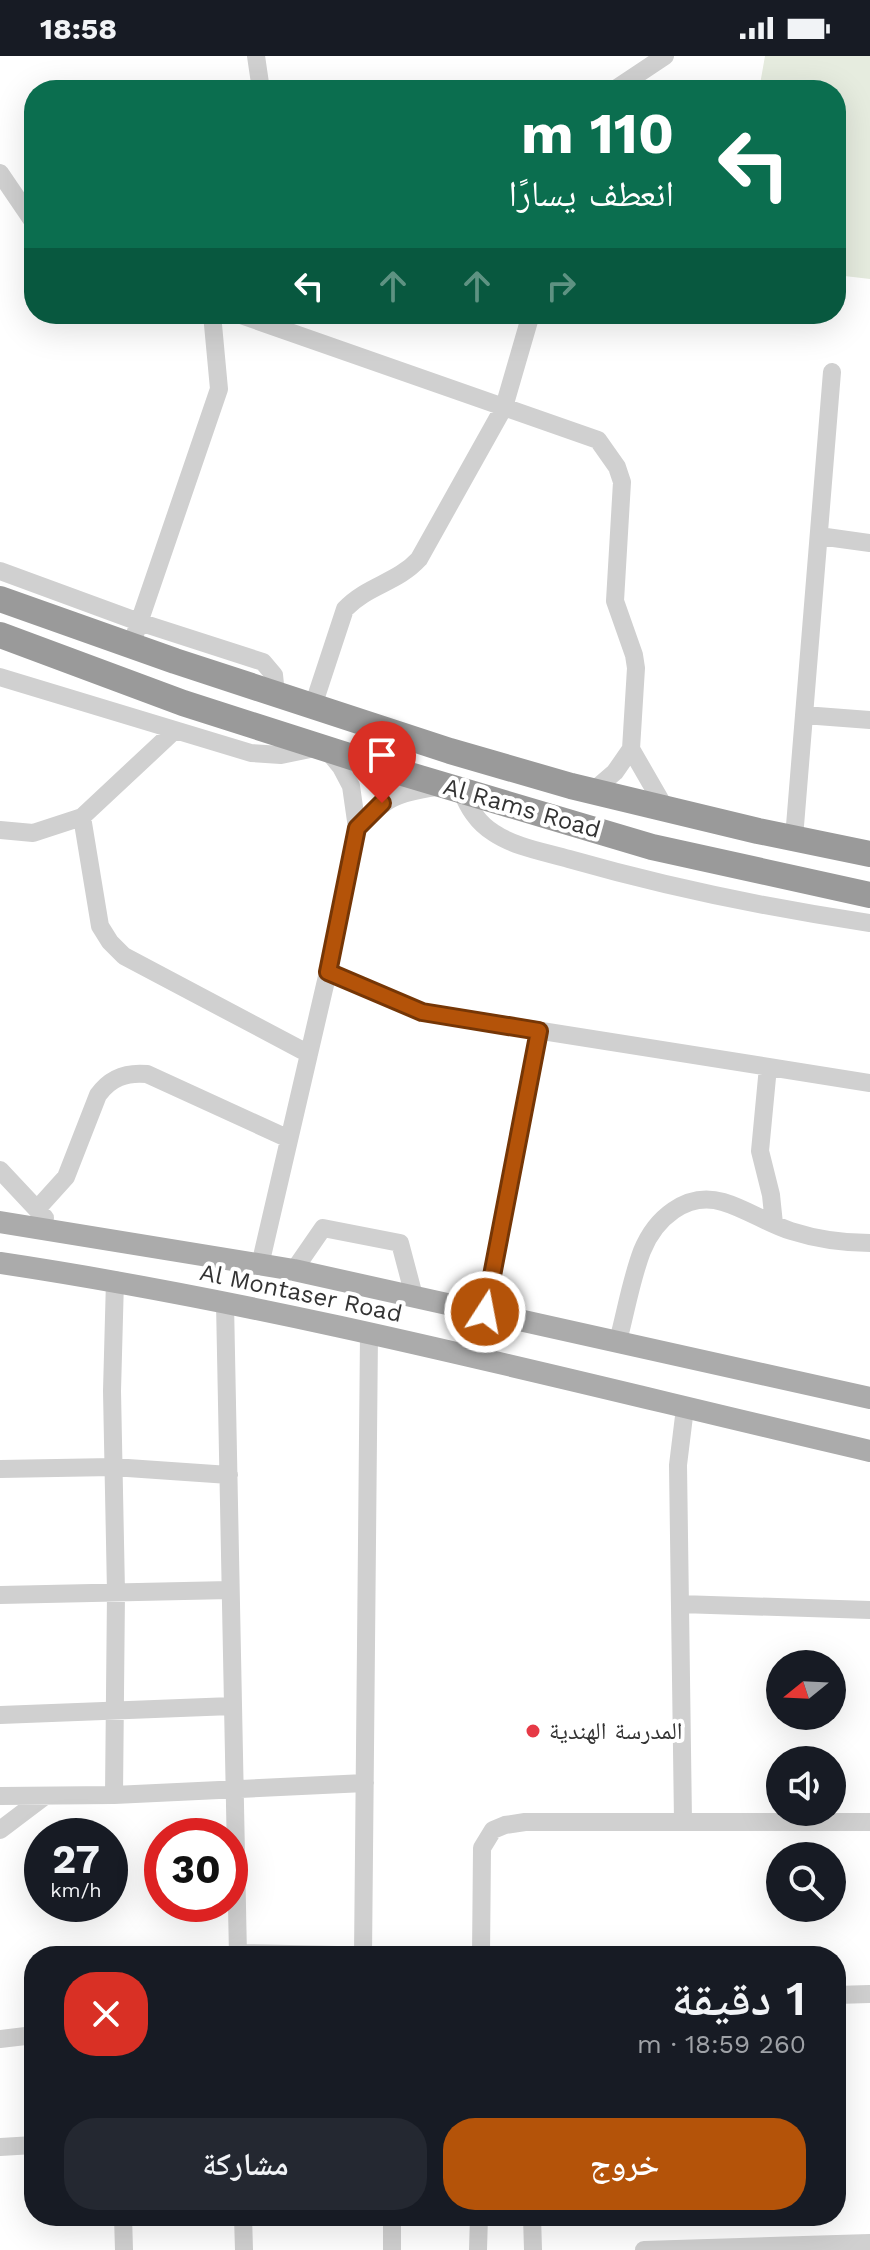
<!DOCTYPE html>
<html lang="ar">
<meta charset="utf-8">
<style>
body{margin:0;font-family:"Work Sans","Noto Naskh Arabic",sans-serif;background:#242831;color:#f1f3f6;direction:rtl;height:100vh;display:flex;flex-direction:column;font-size:30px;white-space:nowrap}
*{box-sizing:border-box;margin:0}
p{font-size:26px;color:#9ea1a6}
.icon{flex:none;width:44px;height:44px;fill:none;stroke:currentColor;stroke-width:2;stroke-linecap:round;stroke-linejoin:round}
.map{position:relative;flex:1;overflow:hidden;direction:ltr}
.side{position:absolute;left:24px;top:1890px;width:822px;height:280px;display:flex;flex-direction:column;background:#171b24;border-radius:32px;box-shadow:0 8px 32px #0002;direction:rtl}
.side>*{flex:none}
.banner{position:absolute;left:24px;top:24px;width:822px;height:244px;border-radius:32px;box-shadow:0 8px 32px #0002;direction:rtl;background:#0b6e4f;color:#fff;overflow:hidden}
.needle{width:52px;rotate:252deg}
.fabs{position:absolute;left:766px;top:1594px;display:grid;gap:16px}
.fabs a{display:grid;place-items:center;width:80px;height:80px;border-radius:50%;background:#171b24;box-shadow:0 8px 32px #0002;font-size:40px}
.speed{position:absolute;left:24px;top:1762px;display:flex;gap:16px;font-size:40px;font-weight:700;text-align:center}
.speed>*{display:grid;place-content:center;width:104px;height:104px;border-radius:50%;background:#171b24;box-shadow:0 8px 32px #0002;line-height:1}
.speed small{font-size:20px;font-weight:400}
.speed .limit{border:12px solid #d22;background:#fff;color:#111}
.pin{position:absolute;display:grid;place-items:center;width:68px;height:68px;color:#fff;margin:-82px -34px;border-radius:50% 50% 50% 0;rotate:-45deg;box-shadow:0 0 8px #0007}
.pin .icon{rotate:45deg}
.me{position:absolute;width:88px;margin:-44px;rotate:11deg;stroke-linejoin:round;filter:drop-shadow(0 0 6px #0008)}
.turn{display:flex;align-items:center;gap:28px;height:168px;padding:0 40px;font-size:36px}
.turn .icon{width:104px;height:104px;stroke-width:2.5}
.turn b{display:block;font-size:56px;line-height:68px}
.lanes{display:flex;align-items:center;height:76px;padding:0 40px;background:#0003;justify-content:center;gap:40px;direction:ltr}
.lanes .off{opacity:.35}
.round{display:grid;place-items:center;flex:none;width:84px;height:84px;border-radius:32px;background:#242831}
.summary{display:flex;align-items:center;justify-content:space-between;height:136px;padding:0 40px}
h1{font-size:48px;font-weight:600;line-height:60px}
.button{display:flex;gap:16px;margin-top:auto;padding:16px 40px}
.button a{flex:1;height:92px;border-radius:32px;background:#b45309;color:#fff;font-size:32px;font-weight:600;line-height:92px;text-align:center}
.button a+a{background:#242831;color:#f1f3f6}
.status{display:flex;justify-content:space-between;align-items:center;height:56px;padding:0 40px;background:#171b24;direction:ltr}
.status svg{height:22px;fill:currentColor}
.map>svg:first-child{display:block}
.green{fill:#e6ecdf}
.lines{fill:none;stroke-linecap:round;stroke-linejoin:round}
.minor{stroke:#d0d0d0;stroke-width:18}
.major{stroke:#ababab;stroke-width:22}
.highway{stroke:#9a9a9a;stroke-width:26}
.route-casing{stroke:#753606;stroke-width:20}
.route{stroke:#b45309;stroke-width:14}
.poi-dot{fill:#e63946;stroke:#fff;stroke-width:3}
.labels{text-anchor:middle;stroke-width:8;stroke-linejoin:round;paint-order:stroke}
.street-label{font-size:24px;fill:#333;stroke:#fff}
.poi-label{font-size:24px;fill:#333;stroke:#fff;text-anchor:start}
</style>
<div class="status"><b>18:58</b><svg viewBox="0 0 49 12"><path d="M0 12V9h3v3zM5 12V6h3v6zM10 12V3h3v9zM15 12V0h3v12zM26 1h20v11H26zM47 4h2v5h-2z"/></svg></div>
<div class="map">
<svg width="870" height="2194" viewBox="0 0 870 2194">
<rect width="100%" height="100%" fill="#fff"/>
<path class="green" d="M765 0H870V223L836 219V34H759Z"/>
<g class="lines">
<path class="minor" d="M256 0 261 34
M614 34 665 0
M0 117 34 167
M238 258 598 384 617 411 622 426 615 545 634 599 636 612 631 693 665 752
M819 480 870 487
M0 515 139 566 263 606 274 619 276 638
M131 590 219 333 212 258
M0 621 251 697 281 699 320 691
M313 650 345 553C368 529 397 527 419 503L504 351 531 258
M804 659 870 664
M461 734C468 751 477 767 494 777 515 791 545 796 569 803 667 831 769 852 870 867
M593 735 615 716 631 693
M82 761 100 870 110 886 124 900 309 998
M357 772C386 742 395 737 436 731
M0 774 33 777 82 761 174 675
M794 782 832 316
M328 916 422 956 870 1027
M768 1011 760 1095 771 1139 774 1168
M0 1114 45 1162
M38 1152 66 1121 98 1039C110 1022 126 1016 147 1018L289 1083
M260 1209 328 916 357 772 351 730 341 711 327 694
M294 1214 323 1172 400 1187 414 1240
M225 1247 238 1900
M485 1256 539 975
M618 1285C626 1255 631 1224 642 1195 655 1163 686 1135 723 1146 747 1153 768 1168 791 1175 816 1183 844 1187 870 1187
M0 1413 113 1411 229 1419
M0 1539 230 1534
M680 1548 870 1554
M0 1659 232 1650
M114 1739 116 1536 112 1335 115 1224
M0 1740 114 1739 365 1727
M683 1765 678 1409 685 1352
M0 1774 45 1740
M238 1897 386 1900
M363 1900 369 1278
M481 1900 482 1792 493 1774 505 1769 525 1766H870
M836 1939 870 1938
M0 1983 34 1979
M0 2091 34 2089
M123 2160 124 2194
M243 2160 244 2194
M532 2160 533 2194
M392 2194V2160
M478 2194 479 2160
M644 2194 870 2187"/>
<path class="major" d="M0 1166 294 1214 870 1342
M0 1207C293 1251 581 1328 870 1395"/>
<path class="highway" d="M0 543 175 605 450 695 571 730 758 775 870 798
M0 579 183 647 386 712 652 791 870 839"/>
</g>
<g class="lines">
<g class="route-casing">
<path id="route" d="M382 747 357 772 328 916 422 956 539 975 485 1256"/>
</g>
<use href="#route" class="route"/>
</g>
<circle class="poi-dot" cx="533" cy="1675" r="8"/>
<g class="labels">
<g class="street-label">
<text transform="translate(522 752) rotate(16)" y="8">Al Rams Road</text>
<text transform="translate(301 1237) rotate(12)" y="8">Al Montaser Road</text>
</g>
<g class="poi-label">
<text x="549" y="1683">المدرسة الهندية</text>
</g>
</g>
</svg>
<div class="fabs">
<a><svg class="needle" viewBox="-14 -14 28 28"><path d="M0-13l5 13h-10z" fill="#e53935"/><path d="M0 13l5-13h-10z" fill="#9ea1a6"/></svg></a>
<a><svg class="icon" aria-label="sound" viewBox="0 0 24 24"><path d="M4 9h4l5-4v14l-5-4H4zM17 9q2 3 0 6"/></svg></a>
<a><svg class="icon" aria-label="search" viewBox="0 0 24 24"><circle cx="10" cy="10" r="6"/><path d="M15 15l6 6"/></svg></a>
</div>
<div class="speed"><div>27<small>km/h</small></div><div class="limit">30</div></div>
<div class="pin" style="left:382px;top:747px;background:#d93025"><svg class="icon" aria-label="arrive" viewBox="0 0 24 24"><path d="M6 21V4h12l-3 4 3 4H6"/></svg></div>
<svg class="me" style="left:485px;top:1256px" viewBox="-20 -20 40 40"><circle r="17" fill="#b45309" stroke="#fff" stroke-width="3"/><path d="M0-11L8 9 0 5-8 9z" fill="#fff"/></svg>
<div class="banner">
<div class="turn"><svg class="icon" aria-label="left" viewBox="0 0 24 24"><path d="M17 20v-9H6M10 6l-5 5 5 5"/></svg><div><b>110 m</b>انعطف يسارًا</div></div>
<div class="lanes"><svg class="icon" aria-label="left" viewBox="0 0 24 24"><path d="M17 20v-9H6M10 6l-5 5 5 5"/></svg><svg class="icon off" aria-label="ahead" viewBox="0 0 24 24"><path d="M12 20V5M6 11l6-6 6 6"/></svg><svg class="icon off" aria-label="ahead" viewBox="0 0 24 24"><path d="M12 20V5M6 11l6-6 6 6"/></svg><svg class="icon off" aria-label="right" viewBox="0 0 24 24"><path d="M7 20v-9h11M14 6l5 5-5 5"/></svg></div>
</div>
<section class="side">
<div class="summary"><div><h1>1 دقيقة</h1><p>260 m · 18:59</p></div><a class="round" style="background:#d93025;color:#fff"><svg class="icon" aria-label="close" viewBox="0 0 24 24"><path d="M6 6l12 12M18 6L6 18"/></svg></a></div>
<div class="button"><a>خروج</a><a>مشاركة</a></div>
</section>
</div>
